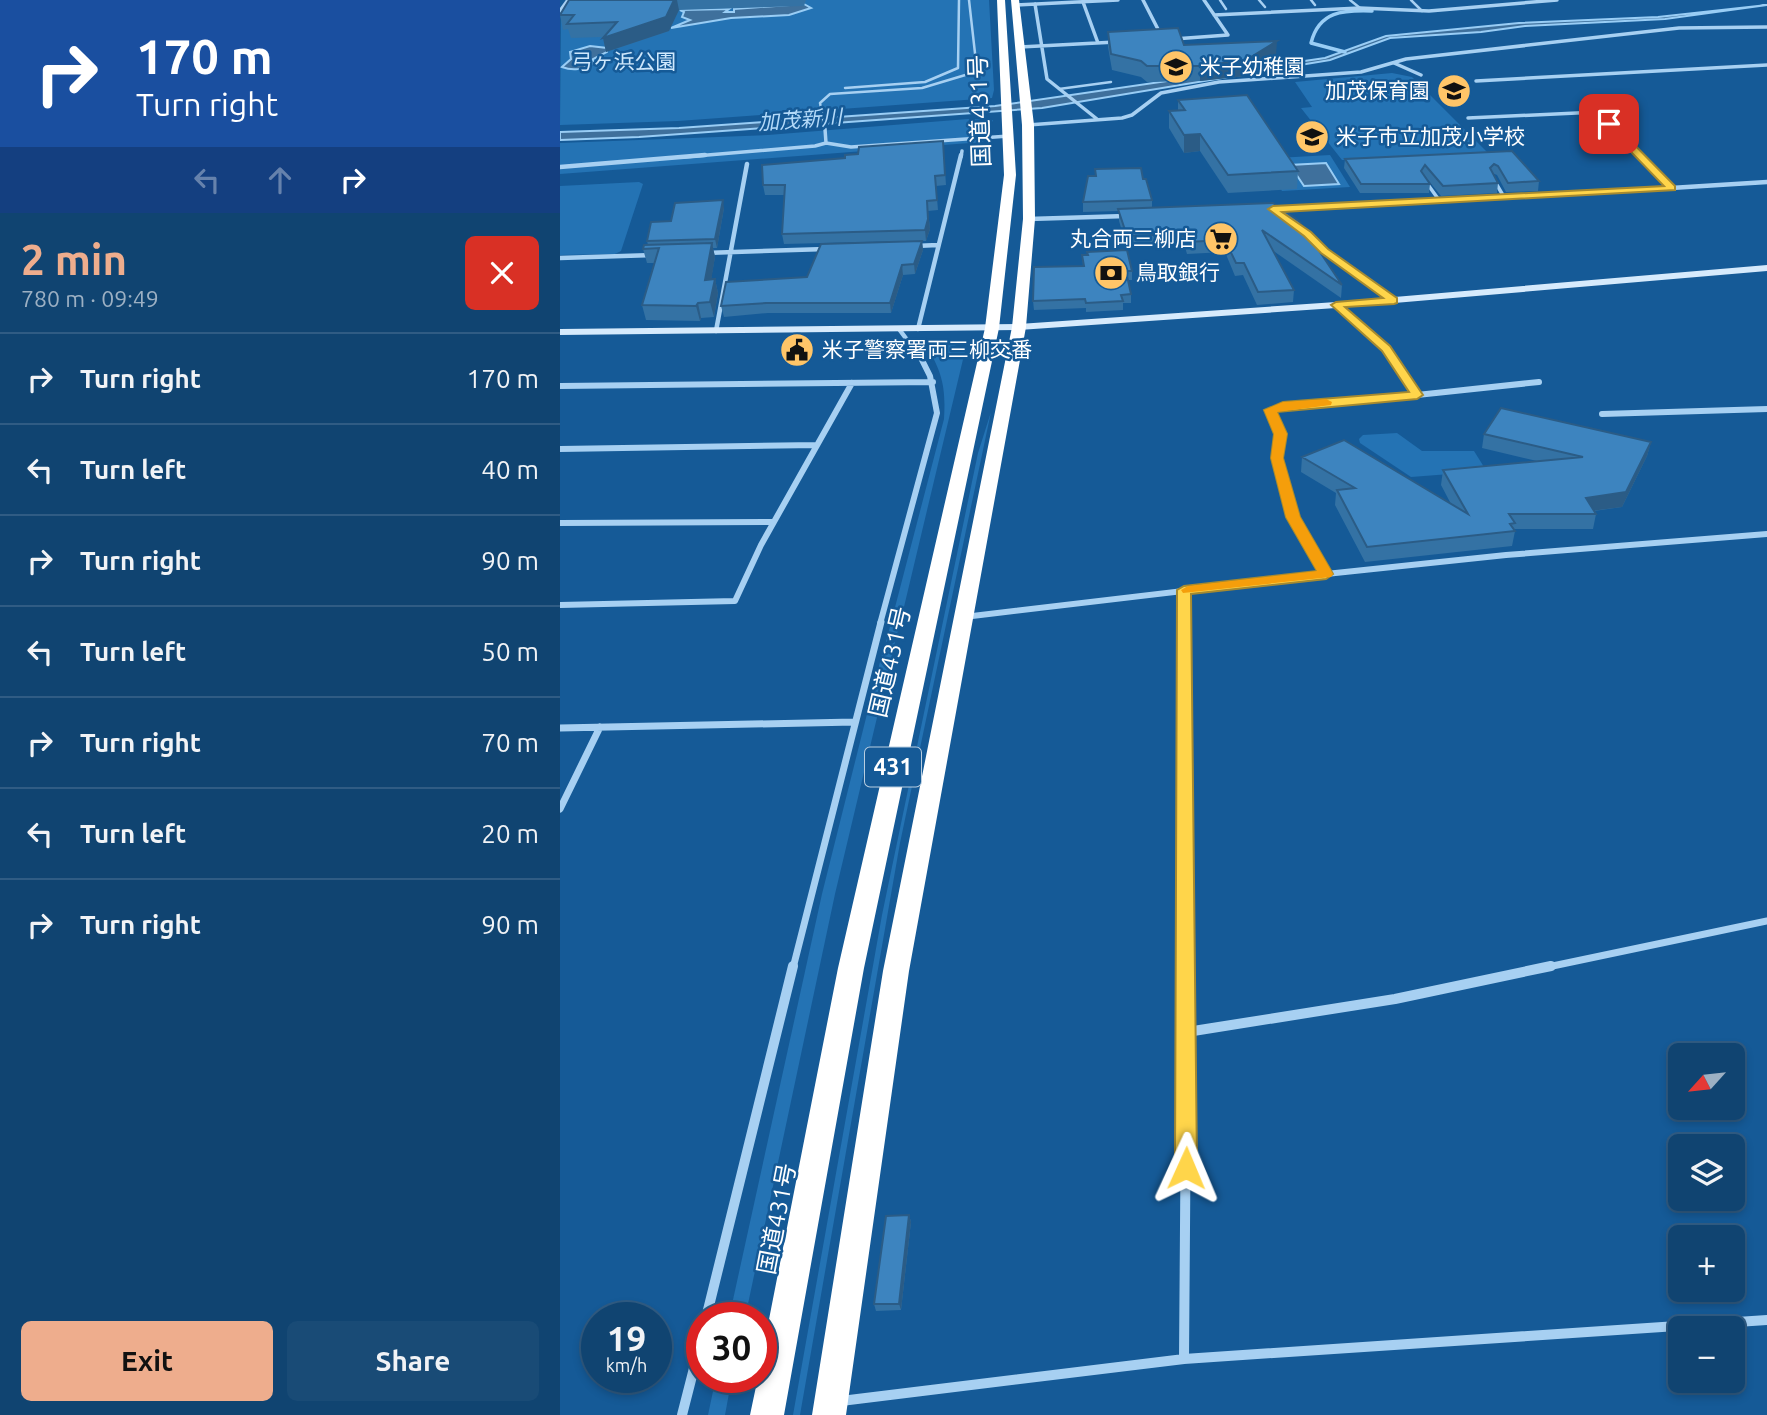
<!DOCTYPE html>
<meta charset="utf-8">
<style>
body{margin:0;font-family:Ubuntu,"Noto Sans JP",sans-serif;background:#194b76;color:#f1f3f6;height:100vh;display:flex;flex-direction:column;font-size:26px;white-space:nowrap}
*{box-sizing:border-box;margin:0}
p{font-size:23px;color:#9cb0c3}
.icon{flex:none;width:38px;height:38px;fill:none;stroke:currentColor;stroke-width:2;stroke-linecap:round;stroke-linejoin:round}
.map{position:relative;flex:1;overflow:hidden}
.details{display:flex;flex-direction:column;background:#104471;width:560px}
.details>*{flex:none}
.guide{background:#1a4fa0;color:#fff;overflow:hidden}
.needle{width:46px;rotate:243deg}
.tools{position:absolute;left:1108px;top:1043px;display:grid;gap:14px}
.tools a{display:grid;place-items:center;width:77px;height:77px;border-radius:10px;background:#104471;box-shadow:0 4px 10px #0003,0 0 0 2px #305c84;font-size:35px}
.speed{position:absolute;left:21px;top:1302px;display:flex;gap:14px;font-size:35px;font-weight:700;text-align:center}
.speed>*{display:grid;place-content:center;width:91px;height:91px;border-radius:50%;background:#104471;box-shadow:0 4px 10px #0003,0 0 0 2px #305c84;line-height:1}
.speed small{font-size:18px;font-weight:400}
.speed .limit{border:10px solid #d22;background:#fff;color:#111}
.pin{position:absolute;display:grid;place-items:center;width:60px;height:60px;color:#fff;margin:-30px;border-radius:14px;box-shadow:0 4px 10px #0006}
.me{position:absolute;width:77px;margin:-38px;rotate:1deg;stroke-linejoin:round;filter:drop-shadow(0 0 5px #0008)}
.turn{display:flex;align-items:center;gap:24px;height:147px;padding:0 21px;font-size:32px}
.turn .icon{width:91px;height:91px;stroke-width:2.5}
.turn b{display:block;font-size:49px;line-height:60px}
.lanes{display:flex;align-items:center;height:66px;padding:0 21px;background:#0003;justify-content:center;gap:35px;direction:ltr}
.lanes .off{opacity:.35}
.round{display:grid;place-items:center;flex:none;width:74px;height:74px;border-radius:10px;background:#194b76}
.headline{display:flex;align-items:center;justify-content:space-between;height:119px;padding:0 21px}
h1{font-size:42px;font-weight:600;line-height:52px;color:#eead8d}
.cta{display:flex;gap:14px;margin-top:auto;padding:14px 21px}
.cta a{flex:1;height:80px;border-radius:10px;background:#eead8d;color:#111;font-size:28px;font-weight:600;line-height:80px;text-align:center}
.cta a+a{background:#194b76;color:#f1f3f6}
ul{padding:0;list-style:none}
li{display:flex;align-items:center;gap:21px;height:91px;padding:0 21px;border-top:2px solid #305c84}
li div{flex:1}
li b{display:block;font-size:26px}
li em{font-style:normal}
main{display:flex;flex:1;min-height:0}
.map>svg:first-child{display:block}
.green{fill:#2473b4}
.water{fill:#3f709c;stroke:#99cdf5;stroke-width:2}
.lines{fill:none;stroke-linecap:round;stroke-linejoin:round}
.stream{stroke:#99cdf5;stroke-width:3.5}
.lane-far1{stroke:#a7d0f2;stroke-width:2.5}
.lane{stroke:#a7d0f2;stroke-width:3.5}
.street-far4{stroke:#a7d0f2;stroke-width:3.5}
.street-far3{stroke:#a7d0f2;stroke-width:4.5}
.street-far2{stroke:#a7d0f2;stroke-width:6}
.street-far1{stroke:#a7d0f2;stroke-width:7}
.street{stroke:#a7d0f2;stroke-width:10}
.secondary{fill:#d6eafc;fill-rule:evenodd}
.highway{fill:#fff;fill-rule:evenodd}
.wall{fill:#3472a4}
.shaded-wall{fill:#2b5c86}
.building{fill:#3d84bf;stroke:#2b5c86;stroke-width:2}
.route{fill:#ffd54a;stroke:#a68a30;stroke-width:2}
.slow{fill:#f59e0b}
.labels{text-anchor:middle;stroke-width:5;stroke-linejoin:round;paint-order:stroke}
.far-park-label{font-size:21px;fill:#cfe8fc;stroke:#155a97}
.far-poi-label{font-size:21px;fill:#fff;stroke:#155a97;text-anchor:start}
.far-water-label{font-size:21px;font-style:italic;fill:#b4daf9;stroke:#155a97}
.shield{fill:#155a97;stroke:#b9cee0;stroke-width:2}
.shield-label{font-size:23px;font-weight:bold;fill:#fff}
.street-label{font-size:24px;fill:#fff;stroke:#155a97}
</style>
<main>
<section class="details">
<div class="guide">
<div class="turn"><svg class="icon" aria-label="right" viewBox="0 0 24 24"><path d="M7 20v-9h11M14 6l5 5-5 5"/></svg><div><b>170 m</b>Turn right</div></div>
<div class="lanes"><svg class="icon off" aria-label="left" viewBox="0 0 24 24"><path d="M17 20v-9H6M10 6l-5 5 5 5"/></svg><svg class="icon off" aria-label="ahead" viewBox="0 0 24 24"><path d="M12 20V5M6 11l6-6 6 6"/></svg><svg class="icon" aria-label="right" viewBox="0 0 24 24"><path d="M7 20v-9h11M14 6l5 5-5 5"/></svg></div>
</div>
<div class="headline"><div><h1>2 min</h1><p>780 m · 09:49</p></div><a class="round" style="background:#d93025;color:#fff"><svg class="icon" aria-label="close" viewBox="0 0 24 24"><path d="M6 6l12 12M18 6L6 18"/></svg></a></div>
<ul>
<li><svg class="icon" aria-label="right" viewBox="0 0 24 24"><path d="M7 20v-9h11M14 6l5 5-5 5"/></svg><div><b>Turn right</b></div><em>170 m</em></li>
<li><svg class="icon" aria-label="left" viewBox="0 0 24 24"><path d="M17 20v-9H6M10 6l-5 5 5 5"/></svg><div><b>Turn left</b></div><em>40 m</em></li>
<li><svg class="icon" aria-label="right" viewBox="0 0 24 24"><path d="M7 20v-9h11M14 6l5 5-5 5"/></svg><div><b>Turn right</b></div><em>90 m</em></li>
<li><svg class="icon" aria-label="left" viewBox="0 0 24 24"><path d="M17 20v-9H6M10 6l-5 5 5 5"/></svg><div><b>Turn left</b></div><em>50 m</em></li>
<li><svg class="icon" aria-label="right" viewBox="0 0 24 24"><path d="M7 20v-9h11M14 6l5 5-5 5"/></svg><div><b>Turn right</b></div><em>70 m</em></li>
<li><svg class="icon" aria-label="left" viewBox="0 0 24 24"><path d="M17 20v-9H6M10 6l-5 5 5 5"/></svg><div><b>Turn left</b></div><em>20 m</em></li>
<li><svg class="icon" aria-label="right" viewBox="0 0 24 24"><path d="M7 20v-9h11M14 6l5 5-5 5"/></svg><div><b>Turn right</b></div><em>90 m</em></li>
</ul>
<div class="cta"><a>Exit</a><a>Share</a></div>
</section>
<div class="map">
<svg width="1207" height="1415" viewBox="0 0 1207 1415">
<rect width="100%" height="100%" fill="#155a97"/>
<path class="green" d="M12 0H429L434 90 432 98 118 121 0 125 1 15Z
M832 73 852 77 928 153 782 160 741 108 752 107 735 82Z
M408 119 433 120 423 142 0 174V143L208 135Z
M770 155 790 187 722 191 711 173 717 158Z
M79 182 83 184 61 251 55 254 0 255V186Z
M365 343H391L405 351 338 632 326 642 384 419C386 386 382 372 365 343Z
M431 412 340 843 240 1415H233L322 915 418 453Z
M837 433 862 451H914L924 467 916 472 851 477 800 443 799 439 803 435Z
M335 642 275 894 185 1318H169L262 894 323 650Z
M156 1377H172L165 1415H148Z"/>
<path class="water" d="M244 4 251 8 229 15 171 18 111 28 130 20 122 17 124 12 120 10 169 9 165 12H174V9Z
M1207 5 1105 19 965 26 921 32 830 38 770 60 482 108 79 137 0 140V132L119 128 435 106 765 58 826 36 959 23 1098 17Z
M30 46 47 48V52L33 59V63C24 70 12 71 2 67L11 59 10 52Z
M766 163 779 184 744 186 730 165Z"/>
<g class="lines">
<path class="stream" d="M785 52 751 43C759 11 783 10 812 11"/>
<path class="lane-far1" d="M660 0 666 9
M699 0 705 7
M751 0 755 5
M790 0 800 8
M851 0 862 11
M285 88 365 82 398 68 399 0
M499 89 551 82
M265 129 260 103 270 94 362 88 412 73 416 62 409 0"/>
<path class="lane" d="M934 180 944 197
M866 182 879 200"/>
<path class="street-far4" d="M583 0 602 37
M523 2 538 43
M475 4 487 79 537 119
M456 5 558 0
M0 11 8 0
M654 15 800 8 869 11 997 0
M614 39 668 35 644 0
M460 47 556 42
M834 63 861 75
M916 81 1207 65
M908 118 1038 112 1081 157
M468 125 562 118 572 115 601 93 659 82 801 72 846 59 1119 28 1207 27
M266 143 291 147 449 136
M124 157 255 146 266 143 265 129
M401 157 402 151"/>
<path class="street-far3" d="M0 167 145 155
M1111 188 1207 182
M714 209 1111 188 1079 155
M469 219 566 216
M740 229 765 251 834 300
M355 246 378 245
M145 253 266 249
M0 258 94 255
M776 305 826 349 833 360
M339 329 362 360
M358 329 401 155
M156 331 187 164"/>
<path class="street-far2" d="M832 358 857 395 979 382
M0 386 373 382
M1042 414 1207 409
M0 449 257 445
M0 523 213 522
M766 574 946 555 1207 534
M624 590V624
M0 605 175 601 201 545 292 383
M404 617 766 574 733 517 717 458 721 434 711 410 723 406 857 395
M320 624 377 413 370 376 361 358"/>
<path class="street-far1" d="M624 622 627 968
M0 728 294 722
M0 809 40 727
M233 968 321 622
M983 968 1207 921"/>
<path class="street" d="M627 1032 835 999 991 966
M146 1318 233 966
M624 1359 627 966
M281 1401 624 1359 1207 1320
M122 1415 142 1337"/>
<path class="secondary" d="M1207 265V271L776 308 459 330 0 335V329L459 324 776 302Z"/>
<path class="highway" d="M437 0H445L456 175 439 328 304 968 224 1415H190L198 1377H201V1360L278 968 425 328 444 175Z
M451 0H459L474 125 475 219 466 327 349 971 286 1415H252L323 971 452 327 463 219 462 125Z"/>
</g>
<path class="wall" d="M9 0H246L244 6 119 10 109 31 46 52 43 37 11 38 8 29 3 30 0 15Z
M548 32 624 45 716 56 686 76 640 81 587 82 581 77 552 70 548 47Z
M618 100 738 171 737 189 668 193 640 151 624 153 609 128V111H618Z
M383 141 386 185 376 186 378 210 368 211 370 229 366 241H362L363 250 355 274 343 275 331 313H208L164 317 161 306 247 277 345 241 224 244 222 234 225 195H205L203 185 298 154Z
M952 151 979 181 978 191 946 192 937 175 932 173 938 183 937 193 881 196 864 175 870 184 869 193H800L784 168 785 159Z
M535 169 583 179 592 200V208L713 203 782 285 781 298 712 250 734 290 733 302 697 305 683 275 675 276 665 252 627 254 625 247 617 248V245L567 248 559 221V211L523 212V202L535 176Z
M164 208 157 248H153L155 257 151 279H155L158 293 154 317 141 318 140 321 86 320 82 305 95 263H87L83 249 88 245 87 241 111 221Z
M522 255 572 271V280H568L571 294V303H563V310L526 312V308L474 310 473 301 523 266Z
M924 434 1091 442 1087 456 1062 507 1034 511 1036 514 1033 529H954L955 531 952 546 805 562 775 505 776 493 741 472 742 457 891 504 881 485 883 470 977 461 922 448Z
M349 1215 351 1222 341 1310 316 1311 314 1304Z"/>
<path class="shaded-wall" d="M114 0H117L119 10 109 31 46 52 43 38Z
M717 41 716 56 686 76 640 81V66Z
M640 134V151L624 153V135Z
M163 200 164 208 157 248 155 239Z
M367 201 370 229 366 241 365 230Z
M362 241 363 250 355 274 354 264Z
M152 243 155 257 149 294 145 280Z
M342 265 343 275 331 313 330 303Z
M155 279 158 293 154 317 150 302Z
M138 303 141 318 140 321 136 306Z
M1091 442 1087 456 1062 507 1023 512 1026 498Z
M349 1215 351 1222 341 1310 339 1304Z"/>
<path class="building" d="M9 0H114L106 17 43 38 57 22 7 24 14 15H0Z
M618 28 624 45 717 41 686 60 640 66H587L581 61 551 54 548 32Z
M687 95 738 171 668 175 640 134 624 135 609 111 625 110 618 100Z
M383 141 385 175 375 176 377 200 367 201 368 219 365 230 222 234 225 185H203L202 165 285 158V155L298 154 299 147Z
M952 151 979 181 948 183 938 166 934 164 930 168 938 183 883 186 865 165 861 171 870 184H801L785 159Z
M581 168 583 179H586L592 200 523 202 528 176H536L535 169Z
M163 200 155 239 87 241 91 222 111 221 115 203Z
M713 203 740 222 782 285 702 230 734 290 698 292 684 263H676L665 240 627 242 625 236H617V234L567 236 558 209Z
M362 241 354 264 342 265 330 303H206L161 306 166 282 247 277 261 244Z
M152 243 145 280 155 279 150 302 138 303 136 306 82 305 99 248 83 249 84 245Z
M567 250 572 271H566L571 294 561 295 563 301 526 303 525 299 473 301 474 267 524 266 522 255H528L527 252Z
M941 408 1091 442 1066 492 1026 498 1036 514H949L955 523 950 524 955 531 807 547 777 490 795 488 742 457 784 440 908 514 883 470 1023 457 924 434Z
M349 1215 339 1304H314L326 1216Z"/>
<path class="route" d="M1046 122H1052L1115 186V190L722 212 751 232 768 249 837 298V303L834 304 785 307 830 346 863 395 857 399 717 412 727 434 723 458 740 517 773 574 766 579 631 594 637 1168 634 1175 626 1178 618 1175 615 1168 617 590 624 586 757 571 726 517 711 458 714 434 704 410 723 402 849 392 822 351 771 305 776 302 823 298 761 253 744 236 708 209 713 206 1104 186 1046 126Z"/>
<path class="slow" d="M766 399 772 402 771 405 717 412 727 434 723 458 740 517 773 574 771 577 623 593 621 590 628 586 757 571 726 517 711 458 714 434 704 410 723 402Z"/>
<defs>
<g id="school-disc" transform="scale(1.75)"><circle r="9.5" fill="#ffc568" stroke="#155a97"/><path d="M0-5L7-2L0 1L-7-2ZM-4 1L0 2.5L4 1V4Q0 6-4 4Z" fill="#111"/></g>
<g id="supermarket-disc" transform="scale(1.75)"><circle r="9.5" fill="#ffc568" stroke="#155a97"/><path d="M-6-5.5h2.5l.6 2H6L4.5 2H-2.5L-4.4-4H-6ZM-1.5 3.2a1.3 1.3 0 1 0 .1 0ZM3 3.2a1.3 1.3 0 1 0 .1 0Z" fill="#111"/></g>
<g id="bank-disc" transform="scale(1.75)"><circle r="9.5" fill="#ffc568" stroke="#155a97"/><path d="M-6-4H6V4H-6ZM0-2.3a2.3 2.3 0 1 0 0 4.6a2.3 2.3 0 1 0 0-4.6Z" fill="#111"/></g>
<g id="civic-disc" transform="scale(1.75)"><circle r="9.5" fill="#ffc568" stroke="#155a97"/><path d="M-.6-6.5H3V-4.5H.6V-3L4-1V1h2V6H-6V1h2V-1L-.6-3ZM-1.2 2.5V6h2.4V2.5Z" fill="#111"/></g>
</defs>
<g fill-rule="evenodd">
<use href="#school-disc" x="616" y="67"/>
<use href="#school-disc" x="894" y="91"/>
<use href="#school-disc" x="752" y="137"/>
<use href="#supermarket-disc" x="661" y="239"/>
<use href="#bank-disc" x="551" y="273"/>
<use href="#civic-disc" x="237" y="350"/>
</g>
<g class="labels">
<g class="far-park-label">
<text x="64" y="69">弓ヶ浜公園</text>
</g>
<g class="far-poi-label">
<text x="640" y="74">米子幼稚園</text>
<text x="870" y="98" text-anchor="end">加茂保育園</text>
<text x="776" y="144">米子市立加茂小学校</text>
<text x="636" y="246" text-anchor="end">丸合両三柳店</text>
<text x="576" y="280">鳥取銀行</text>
<text x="262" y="357">米子警察署両三柳交番</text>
</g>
<g class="far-water-label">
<text transform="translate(240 120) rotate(-4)" y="7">加茂新川</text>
</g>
<rect class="shield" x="305" y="747.5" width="56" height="39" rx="5"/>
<g class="shield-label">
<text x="333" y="775">431</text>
</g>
<g class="street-label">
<text transform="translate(420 111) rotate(-92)" y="8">国道431号</text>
<text transform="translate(330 662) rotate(-77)" y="8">国道431号</text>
<text transform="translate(217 1219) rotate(-79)" y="8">国道431号</text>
</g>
</g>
</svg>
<div class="tools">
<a><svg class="needle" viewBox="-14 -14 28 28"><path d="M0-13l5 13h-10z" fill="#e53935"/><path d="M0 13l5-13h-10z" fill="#9cb0c3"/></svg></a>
<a><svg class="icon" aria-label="layers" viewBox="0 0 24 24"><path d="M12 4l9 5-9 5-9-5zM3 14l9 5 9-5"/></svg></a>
<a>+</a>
<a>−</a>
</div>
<div class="speed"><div>19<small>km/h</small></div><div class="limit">30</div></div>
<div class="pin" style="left:1049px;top:124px;background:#d93025"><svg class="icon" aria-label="arrive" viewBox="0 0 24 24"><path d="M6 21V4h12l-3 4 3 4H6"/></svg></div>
<svg class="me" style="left:626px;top:1168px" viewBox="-20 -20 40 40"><path d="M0-17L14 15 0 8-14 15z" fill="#ffd54a" stroke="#fff" stroke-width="4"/></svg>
</div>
</main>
